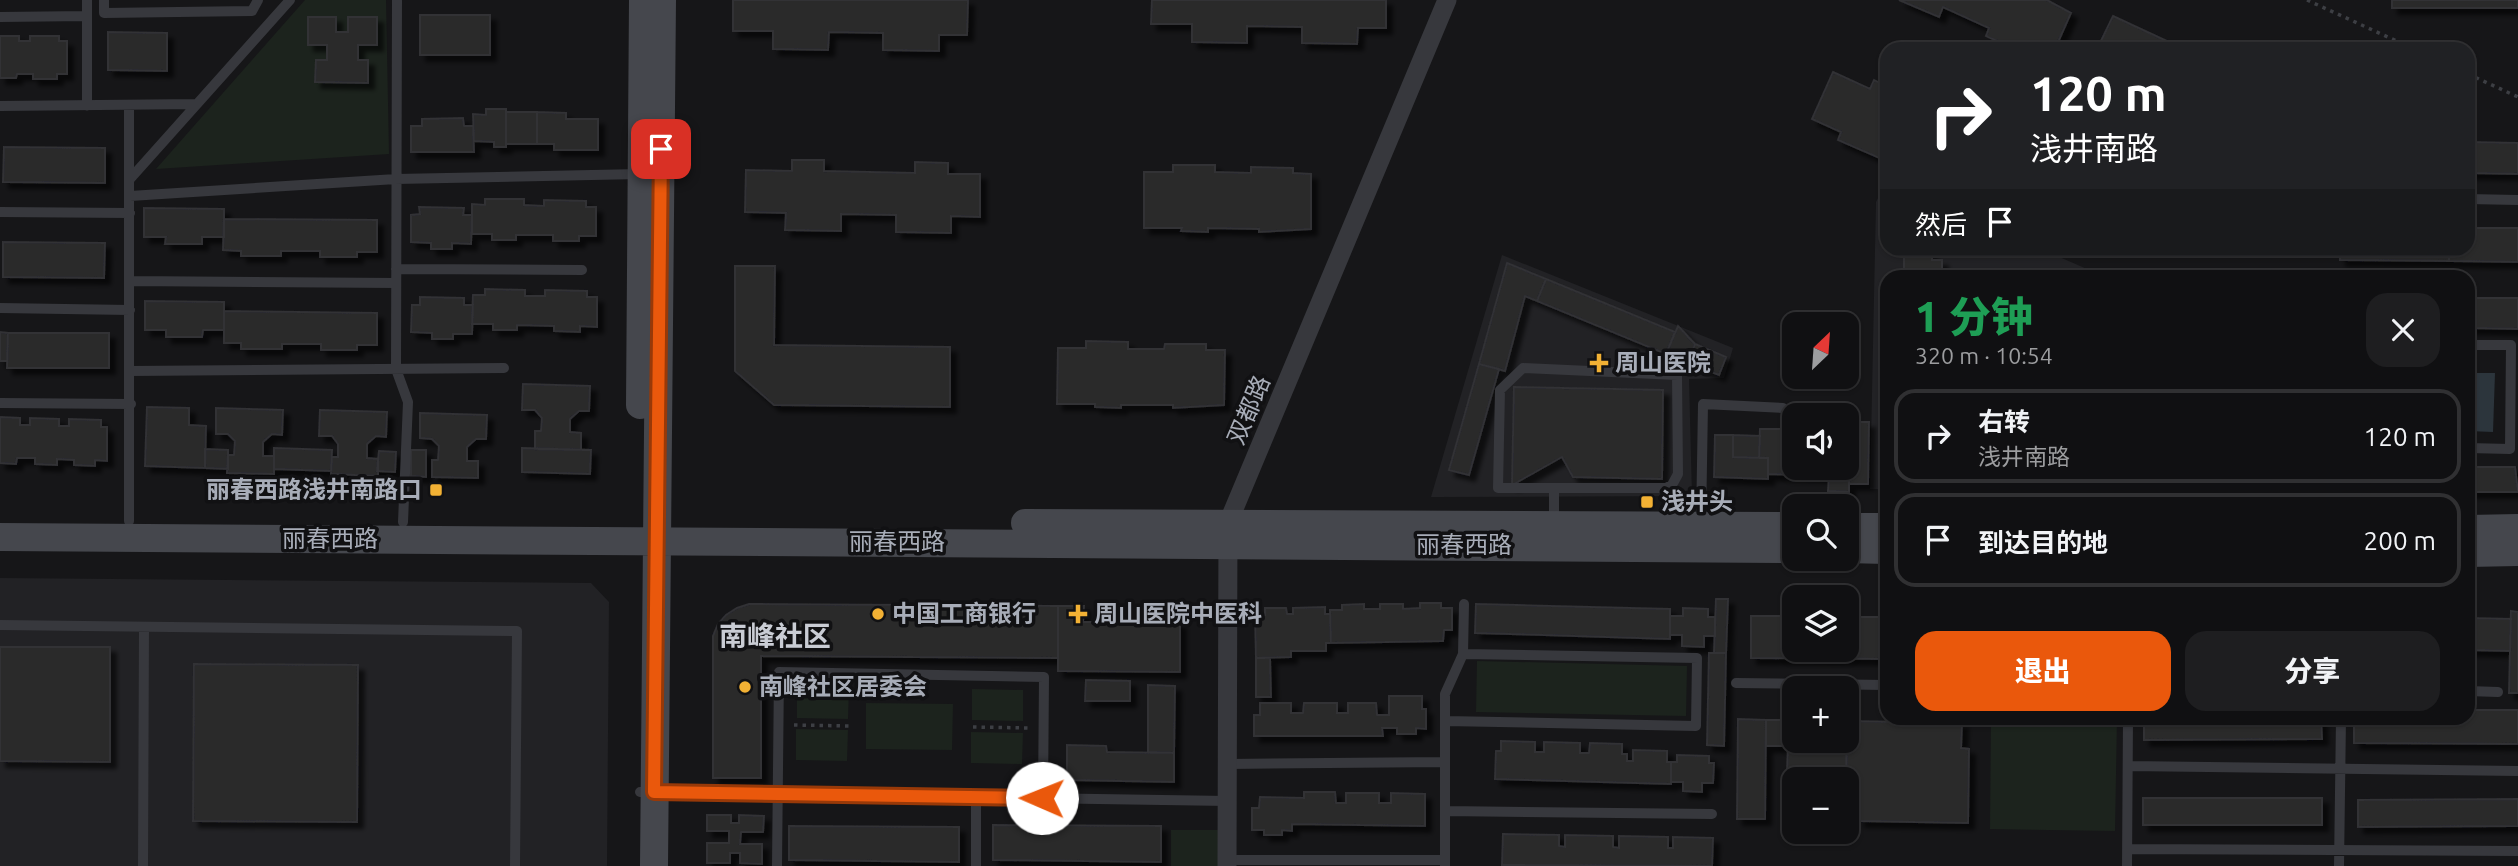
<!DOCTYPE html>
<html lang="zh">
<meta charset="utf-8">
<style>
body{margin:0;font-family:Ubuntu,"Noto Sans SC",sans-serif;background:#1e1e20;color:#f1f3f6;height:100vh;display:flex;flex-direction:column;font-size:26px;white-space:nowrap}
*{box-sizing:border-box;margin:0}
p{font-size:23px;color:#9c9d9f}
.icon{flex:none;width:38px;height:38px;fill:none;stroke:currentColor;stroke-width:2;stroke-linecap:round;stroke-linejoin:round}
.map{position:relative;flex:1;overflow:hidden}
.sheet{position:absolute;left:1880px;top:270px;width:595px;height:455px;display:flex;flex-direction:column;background:#101012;border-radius:21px;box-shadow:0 2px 5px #0004,0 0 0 2px #303032}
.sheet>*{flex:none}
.top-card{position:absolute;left:1880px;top:42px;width:595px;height:214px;border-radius:21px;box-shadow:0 2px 5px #0004,0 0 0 2px #303032;background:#202124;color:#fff;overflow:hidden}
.needle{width:46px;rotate:25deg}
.controls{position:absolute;left:1782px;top:312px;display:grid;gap:14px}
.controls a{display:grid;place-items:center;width:77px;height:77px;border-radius:14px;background:#101012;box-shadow:0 2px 5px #0004,0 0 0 2px #303032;font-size:35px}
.pin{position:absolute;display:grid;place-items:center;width:60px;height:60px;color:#fff;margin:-30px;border-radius:14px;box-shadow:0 4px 10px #0006}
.me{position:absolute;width:77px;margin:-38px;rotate:271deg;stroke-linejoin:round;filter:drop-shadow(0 0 5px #0008)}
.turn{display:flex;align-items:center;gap:24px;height:147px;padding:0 35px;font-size:32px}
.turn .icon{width:91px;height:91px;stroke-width:2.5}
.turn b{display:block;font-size:49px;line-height:60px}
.then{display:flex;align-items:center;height:66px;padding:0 35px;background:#0003;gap:14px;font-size:26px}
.round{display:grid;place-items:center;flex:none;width:74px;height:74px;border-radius:21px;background:#1e1e20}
.head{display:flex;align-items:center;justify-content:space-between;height:119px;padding:0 35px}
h1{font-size:42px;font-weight:800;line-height:52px;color:#1e9e55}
.cta{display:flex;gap:14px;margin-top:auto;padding:14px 35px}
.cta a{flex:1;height:80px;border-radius:21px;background:#ea580c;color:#fff;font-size:28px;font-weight:800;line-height:80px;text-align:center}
.cta a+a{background:#1e1e20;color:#f1f3f6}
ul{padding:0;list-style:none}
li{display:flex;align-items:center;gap:21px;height:94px;margin:0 14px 10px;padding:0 21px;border:4px solid #303032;border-radius:21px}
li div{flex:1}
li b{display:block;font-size:26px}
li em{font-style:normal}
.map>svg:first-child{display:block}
.built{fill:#222225}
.green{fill:#1c231d}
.water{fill:#2c353c}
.building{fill:#29292c;stroke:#303034;stroke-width:2;filter:url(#shadow)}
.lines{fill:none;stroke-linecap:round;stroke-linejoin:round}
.path{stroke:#3d3f44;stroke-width:3.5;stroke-dasharray:3.5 5;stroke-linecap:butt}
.lane{stroke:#37383d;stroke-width:10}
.street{stroke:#37383d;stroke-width:19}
.secondary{stroke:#45474d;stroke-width:28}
.route-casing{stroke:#983908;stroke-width:18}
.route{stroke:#ea580c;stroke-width:12}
.poi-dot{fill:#f2b134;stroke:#111113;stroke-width:2.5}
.labels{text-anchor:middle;stroke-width:7;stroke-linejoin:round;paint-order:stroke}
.poi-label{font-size:24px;font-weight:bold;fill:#a8adb8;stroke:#111113;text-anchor:start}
.street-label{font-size:24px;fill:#a8adb8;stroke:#111113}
.quarter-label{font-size:28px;font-weight:bold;fill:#c9ccd4;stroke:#111113}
</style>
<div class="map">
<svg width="2518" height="866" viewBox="0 0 2518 866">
<defs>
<filter id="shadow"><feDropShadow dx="6" dy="6" stdDeviation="2" flood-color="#0009"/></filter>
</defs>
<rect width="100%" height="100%" fill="#161618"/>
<path class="built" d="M1886 182V248L2041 249 2087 269H2096V276H1886V489H1870L1876 202Z
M1502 255 1733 348 1724 378 1689 379 1692 496 1431 497Z
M0 578 591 583 609 602 607 866H0Z"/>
<path class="green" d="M305 0H386L389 154 156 169Z
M1477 661 1687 666 1686 716 1476 712Z
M797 687 849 688 848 719 797 718Z
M972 689 1023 690V721L972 720Z
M866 703 953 704 952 750 866 749Z
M1991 718H2117L2115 831 1990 829Z
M796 729 848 730 847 761 796 760Z
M971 732 1023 733 1022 764 971 763Z
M1171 830H1218V866H1171Z"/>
<path class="water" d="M2468 373H2495L2493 432 2468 431Z"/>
<path class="building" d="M733 0H968L967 35H939V51L883 50V33L829 32 828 50 773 49V31H733Z
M1152 0H1386V28H1358L1357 44 1302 43V27L1247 26V43L1192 42V24H1151Z
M1899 0H2047L2071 13 2055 49H2014L1986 36 1989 28 1943 7 1939 17Z
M2392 0H2518V8H2392Z
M420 15H490V55H420Z
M2113 16 2184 49H2097Z
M308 17H336V32H348V17H377V45H358V60H368V83L315 82 316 60H327V45H308Z
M108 32 167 33V71L108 70Z
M0 36H19V41H30V36H59V41H67V74H57V79H33V74H17L16 78H0Z
M1833 72 1870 89 1874 80 1886 86V155L1884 160 1838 140 1841 132 1812 119Z
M486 109H506V147H494V142L474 141 473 114 486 115Z
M506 112H537V144H506Z
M537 112 566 113V119H598V150H554V144H537Z
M463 118 464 126H473L474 152H411V126H422V119Z
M2468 142 2518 143V174L2468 173Z
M4 147 105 148V183L3 182Z
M792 160H824V171L915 173V162L948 163V174H980V217L951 216V233L896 232V215L841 214V231L785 230 786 213 745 212 746 170 792 171Z
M1173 165H1215V172L1251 173V167L1293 168V173L1311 174V229L1259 232V229L1208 228V232L1181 231 1182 228H1144V172H1173Z
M485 199H524V205L544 206V200L586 201V207H596V236H579V241H553V235H516V240H492V234H472V204L485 205Z
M419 207 464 208 463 215H472L471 244 452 243V249H431V243L411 242V215L420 214Z
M144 208 224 209V237H202V244H165L166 237H144Z
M224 219 377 220V252H357V257H320V251H281V256H241V251L223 250Z
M2468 228H2518V262L2449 261V248H2468Z
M3 242 105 243 104 278 3 277Z
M2340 248H2449V261L2340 260Z
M1932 252V260H1942V276H1904V254Z
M1507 263 1546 279 1537 301 1525 296 1505 371 1479 364Z
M735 266H775L774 345 950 347V407L774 405 735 371Z
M1546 279 1675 332 1666 354 1537 301Z
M485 289 525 290V296H545V290L587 291V297H597V327L580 326V332L554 331V326L517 325V330H493V324H472L473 295H485Z
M420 297 464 298V305H473L472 334H453V339H432V333L411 332 412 305H420Z
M2468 298H2518V329L2468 328Z
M145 301 224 302V330H203L202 337H166V330H145Z
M224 311 377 313V345H357V350H321V344H282V349H241V343H224Z
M1678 326 1695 344 1688 363 1666 354Z
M0 332 8 333 7 361H0Z
M8 333H109V368H7Z
M1086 341 1128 342V349H1164L1165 344H1206V350H1225L1224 405 1173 408V405H1121V408L1095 407V404H1057L1058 348H1086Z
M1695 344 1726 357 1719 375 1688 363Z
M1479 364 1499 369 1469 475 1449 470Z
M523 384 590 386 589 411H579L570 419V432L581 433V450L535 449V431H541L542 418 535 410H522Z
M1514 387 1663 390 1662 479 1573 477 1562 457 1512 485Z
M147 407 189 408V425L206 426 205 468 145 466Z
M216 408 283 410 282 435 272 434 263 442V456H274V474L227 473 228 455H234L235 441 228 434H216Z
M320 410 387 412 386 437 376 436 367 444V458L378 459V476L331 474 332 457H338V444L332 436H319Z
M420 413 487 415 486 439H476L467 447V461H478V478L432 477V460H438L439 446 432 439 420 438Z
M0 417 20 418V425H30V418L59 419V426H69V419L101 420V427H107V461L95 460V466L74 465V460L57 459V465L35 464V458H17L16 464 0 463Z
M1782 420H1794V467H1831V476L1768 474V458H1759L1760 429H1782Z
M1846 422H1850L1849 471 1831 470V467H1846Z
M1850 422H1869L1868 484H1849Z
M1715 435H1733V457L1768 458V479L1714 477Z
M1733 435 1760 436 1759 458 1733 457Z
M274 448 332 450 331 471 274 469Z
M522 448 591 450 590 474 522 472Z
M205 449 228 450V469L205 468Z
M411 450H426V477L411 476Z
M379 451 396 452 395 472 377 471Z
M2468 467H2515L2518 492H2468Z
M1831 470 1849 471V492L1828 491 1829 476H1831Z
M1716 599H1728L1726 653H1714Z
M1420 603H1441V608H1452V630H1444L1443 641 1331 643 1330 610H1342V605L1364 604V609H1380V604H1403V609L1420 608Z
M749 604 1058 606V658L761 656V778H713V636L718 624 726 615 737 608Z
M1476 604 1670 609V639L1475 633Z
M1058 606H1084L1083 622H1180V672L1058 671Z
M1325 607V614H1330L1331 643H1326V651H1291V657L1256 658 1255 615H1265V608H1286L1287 614H1293V608Z
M1683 608 1708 609V617H1715V636H1704V647L1682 646V635H1670V616H1683Z
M2511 611 2518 612V693H2509Z
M1751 616H1794V649H1846V617H1886V659L1751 658Z
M2468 618 2511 619 2510 651 2468 650Z
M0 647H110V762L0 761Z
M1709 653H1726L1724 746 1707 745Z
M1256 658H1270L1271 697H1256Z
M194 664 358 665 357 822 193 821Z
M1086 680 1130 681V701H1085Z
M1148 685 1175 686 1174 753 1148 752Z
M1389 696H1422V709H1426V729L1416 728V734H1397V728H1382L1383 736H1254V715H1260V703H1291V713H1303L1304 703H1337V713H1348V703H1376L1377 715H1389Z
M2468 710H2518V744L2354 743V718H2468Z
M2144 718H2321L2322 739 2144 740Z
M1738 719 1766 720 1765 819H1737Z
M1766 720H1794V740H1846L1847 721 1846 772 1787 771 1788 746H1766Z
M1847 721 1962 723 1961 748 1969 749 1968 823 1859 821V812H1846Z
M1501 741 1535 742V752H1544V742L1580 743V753H1589L1590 743 1622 744V754H1627V761H1633V750L1667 751V762H1671V784L1495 779 1496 751H1501Z
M1067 745 1106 746 1107 752 1174 753V782L1067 780Z
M1677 755 1709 756V763H1714L1713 783H1702V792L1683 791V782H1671V762H1677Z
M1304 792H1335L1336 803H1346V793H1379V803H1391V793L1425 794V826L1292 824V831L1282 830V835H1264V830H1252V808H1259L1260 797 1304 798Z
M2143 798H2322V825H2143Z
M2518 799V826L2358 827V800Z
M707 815H731V823H739V815L764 816 763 832H741L740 844H762V864L740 863V853H730V863H707V843H729V831H707Z
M993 825 1161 826V862L993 860Z
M789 826 959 827V862L789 860Z
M1503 834 1559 835V846L1565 847V835L1613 836V847L1619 848V836L1668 837V848H1673V837L1713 838 1712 866 1502 865Z"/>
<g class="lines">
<path class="path" d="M2307 0 2414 49
M2468 74 2518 97
M794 725 849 726
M973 727 1030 728"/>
<path class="lane" d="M87 0V106
M104 0V13L252 11 258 0
M397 0 396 369 408 402 403 522
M0 17 87 16
M0 106 197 104
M129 106V521
M130 179 290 0
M130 196 396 179 640 174
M2468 199 2518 200
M0 212 130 213
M396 269 582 270
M130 281 396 283
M0 308 130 310
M2468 345H2511L2510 449 2468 448
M1523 368 1677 375 1678 474 1672 485 1666 488H1498L1500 390Z
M130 371 504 368
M0 403 131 404
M1884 473H1886
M1554 523V488
M1701 524 1703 404 1783 408
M0 625 517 631 515 866
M1736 683 1886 685
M2468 691 2498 692
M1445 721 1696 726 1697 658 1463 654
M1228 764 1445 762
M2128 766 2518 771
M640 792 1228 801
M976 797V866
M1445 811 1712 814
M2127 849 2518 851
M1227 860H1445
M143 866 144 627
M777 866 779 672 1044 677 1043 798
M1445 866V694L1463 654 1464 604
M2127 866 2128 718
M2339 866 2341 718"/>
<path class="street" d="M1227 866 1228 523 1447 0"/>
<path class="secondary" d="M640 405 643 0
M1025 523 1794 526
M1846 527H1886
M2468 529 2518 528
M0 537 1794 549
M1846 549 1886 550
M2468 553 2518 552
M654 866 662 0"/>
</g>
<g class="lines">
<g class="route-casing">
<path id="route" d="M661 149 654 792 1042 798"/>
</g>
<use href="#route" class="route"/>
</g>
<g class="poi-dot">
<path d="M1595.5 352.5h7v7h7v7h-7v7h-7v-7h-7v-7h7z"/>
<rect x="429" y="483" width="14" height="14" rx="3.5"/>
<rect x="1640" y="495" width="14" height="14" rx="3.5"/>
<circle cx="878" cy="614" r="7"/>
<path d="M1074.5 603.5h7v7h7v7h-7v7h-7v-7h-7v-7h7z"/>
<circle cx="745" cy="687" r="7"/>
</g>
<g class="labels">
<g class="poi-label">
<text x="1615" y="371">周山医院</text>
<text x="422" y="498" text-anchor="end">丽春西路浅井南路口</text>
<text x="1661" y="510">浅井头</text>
<text x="892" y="622">中国工商银行</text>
<text x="1094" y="622">周山医院中医科</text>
<text x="759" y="695">南峰社区居委会</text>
</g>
<g class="street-label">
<text transform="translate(1249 410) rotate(-67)" y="8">双都路</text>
<text x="330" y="547">丽春西路</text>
<text x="897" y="550">丽春西路</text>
<text x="1464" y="553">丽春西路</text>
</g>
<g class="quarter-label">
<text x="775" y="646">南峰社区</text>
</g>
</g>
</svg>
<div class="controls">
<a><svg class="needle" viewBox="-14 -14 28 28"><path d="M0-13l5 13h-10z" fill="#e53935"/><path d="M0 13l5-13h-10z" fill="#9c9d9f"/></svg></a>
<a><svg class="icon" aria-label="sound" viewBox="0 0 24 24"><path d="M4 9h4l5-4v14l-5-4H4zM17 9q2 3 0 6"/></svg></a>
<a><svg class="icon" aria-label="search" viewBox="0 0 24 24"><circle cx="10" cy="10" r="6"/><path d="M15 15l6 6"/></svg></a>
<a><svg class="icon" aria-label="layers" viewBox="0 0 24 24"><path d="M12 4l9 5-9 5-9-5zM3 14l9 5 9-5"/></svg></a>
<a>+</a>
<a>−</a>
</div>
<div class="pin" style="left:661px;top:149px;background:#d93025"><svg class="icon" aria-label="arrive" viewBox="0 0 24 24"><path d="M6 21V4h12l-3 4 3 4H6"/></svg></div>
<svg class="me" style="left:1042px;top:798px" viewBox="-20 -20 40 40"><circle r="19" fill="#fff"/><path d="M0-13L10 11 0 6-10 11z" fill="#ea580c"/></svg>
<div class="top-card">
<div class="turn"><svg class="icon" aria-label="right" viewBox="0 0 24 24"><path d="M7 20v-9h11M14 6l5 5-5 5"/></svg><div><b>120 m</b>浅井南路</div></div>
<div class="then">然后<svg class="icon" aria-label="arrive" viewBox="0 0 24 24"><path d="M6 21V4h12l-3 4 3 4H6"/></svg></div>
</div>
<section class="sheet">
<div class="head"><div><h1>1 分钟</h1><p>320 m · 10:54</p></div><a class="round"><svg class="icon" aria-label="close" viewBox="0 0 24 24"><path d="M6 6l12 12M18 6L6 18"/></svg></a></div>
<ul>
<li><svg class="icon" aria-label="right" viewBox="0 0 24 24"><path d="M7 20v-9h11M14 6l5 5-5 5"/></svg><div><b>右转</b><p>浅井南路</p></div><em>120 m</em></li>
<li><svg class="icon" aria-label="arrive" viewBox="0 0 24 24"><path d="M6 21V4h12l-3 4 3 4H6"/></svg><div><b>到达目的地</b></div><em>200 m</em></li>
</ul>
<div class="cta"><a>退出</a><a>分享</a></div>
</section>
</div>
